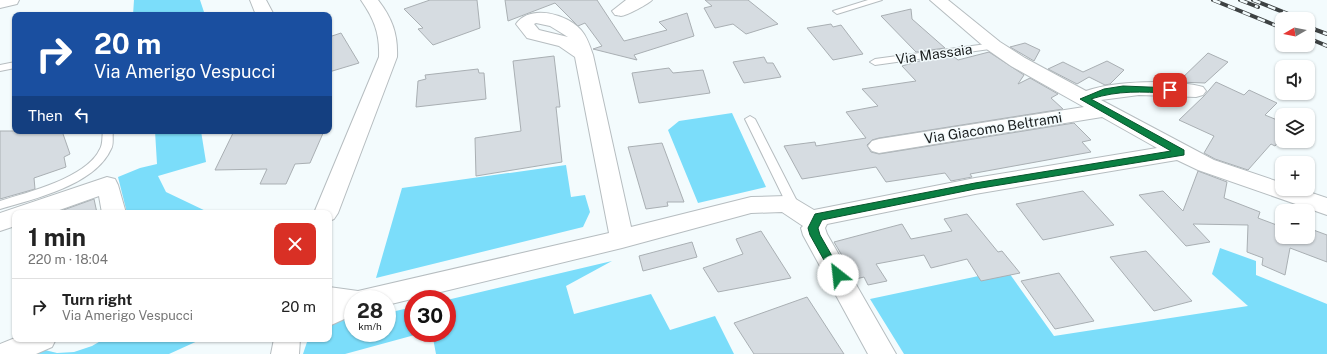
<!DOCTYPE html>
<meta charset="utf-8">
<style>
body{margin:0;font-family:"Public Sans",sans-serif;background:#f6f6f6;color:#222;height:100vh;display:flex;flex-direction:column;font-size:15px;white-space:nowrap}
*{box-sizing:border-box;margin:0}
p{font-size:13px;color:#767676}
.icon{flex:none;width:22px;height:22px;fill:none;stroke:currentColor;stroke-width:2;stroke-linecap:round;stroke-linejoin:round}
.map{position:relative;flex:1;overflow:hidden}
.panel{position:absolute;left:12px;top:210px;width:320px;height:132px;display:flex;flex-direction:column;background:#fff;border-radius:8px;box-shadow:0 1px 3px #0004}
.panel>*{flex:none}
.hud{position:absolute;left:12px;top:12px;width:320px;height:122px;border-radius:8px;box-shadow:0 1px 3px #0004;background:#1a4fa0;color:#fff;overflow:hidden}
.needle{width:26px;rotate:261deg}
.controls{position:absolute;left:1275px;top:12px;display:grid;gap:8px}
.controls a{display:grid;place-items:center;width:40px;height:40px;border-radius:8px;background:#fff;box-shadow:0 1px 3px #0004;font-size:20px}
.speed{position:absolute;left:344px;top:290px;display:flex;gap:8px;font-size:20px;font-weight:700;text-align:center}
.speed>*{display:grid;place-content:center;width:52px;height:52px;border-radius:50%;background:#fff;box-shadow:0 1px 3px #0004;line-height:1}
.speed small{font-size:10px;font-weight:400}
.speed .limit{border:6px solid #d22;background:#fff;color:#111}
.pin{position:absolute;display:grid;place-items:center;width:34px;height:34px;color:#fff;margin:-17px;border-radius:8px;box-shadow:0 2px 6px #0006}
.me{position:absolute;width:44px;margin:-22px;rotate:331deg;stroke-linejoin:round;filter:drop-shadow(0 0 3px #0008)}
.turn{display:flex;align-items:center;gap:14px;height:84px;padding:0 16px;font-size:18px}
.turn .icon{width:52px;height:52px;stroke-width:2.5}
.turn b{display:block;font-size:28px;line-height:34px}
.then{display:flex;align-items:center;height:38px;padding:0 16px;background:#0003;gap:8px;font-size:15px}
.round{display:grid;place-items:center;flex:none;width:42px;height:42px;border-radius:8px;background:#f6f6f6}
.overview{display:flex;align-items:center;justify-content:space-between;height:68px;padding:0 16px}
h1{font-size:24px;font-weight:700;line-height:30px}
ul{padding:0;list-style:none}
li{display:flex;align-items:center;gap:12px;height:56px;padding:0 16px;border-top:1px solid #e0e0e0}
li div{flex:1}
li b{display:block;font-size:15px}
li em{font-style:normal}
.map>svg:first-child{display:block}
.green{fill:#7bddfa}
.building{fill:#d6dce1;stroke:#a9afb3}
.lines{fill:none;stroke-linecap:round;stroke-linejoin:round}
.service-casing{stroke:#b6bdc0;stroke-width:2}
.minor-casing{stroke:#b6bdc0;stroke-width:2}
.secondary-casing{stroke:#b6bdc0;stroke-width:2}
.service{fill:#fff;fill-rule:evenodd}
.minor{fill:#fff;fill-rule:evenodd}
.secondary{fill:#fff;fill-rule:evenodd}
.rail-casing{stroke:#3e4243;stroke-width:4}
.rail{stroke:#f3fbfd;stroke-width:2.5;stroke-dasharray:8;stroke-linecap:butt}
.route{fill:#0b8043;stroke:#07532c}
.labels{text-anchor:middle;stroke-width:3;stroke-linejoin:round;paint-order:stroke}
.street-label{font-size:14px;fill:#1b1e1e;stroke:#f3fbfd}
</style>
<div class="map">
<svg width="1327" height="354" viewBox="0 0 1327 354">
<rect width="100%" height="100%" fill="#f3fbfd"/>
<path class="green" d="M134 0H200L205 15H133Z
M732 113 766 187 698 203 668 130 679 121Z
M155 131H201L206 162 158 176 166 192 210 213H127L118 177 140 168 157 164Z
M566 165 571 197 585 195 590 212 583 227 376 278 402 188Z
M1220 248 1256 261V275L1327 304V354H904L870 299 1007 270 1054 336 1248 306 1212 274Z
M612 261 566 286 574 314 651 294 670 330 715 316 734 354H436L432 333H447V300Z
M413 307V333H422L345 354H303L308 339H329V320L353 313V333H387V313Z
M104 339H202L169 354H31L45 350 57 353 74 352 92 346Z"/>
<path class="building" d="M430 0H477L480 28 433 45 418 29 423 28 404 9Z
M505 0H597L624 41 667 30 659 22 687 13 694 36 634 55 637 60 593 49 602 46 585 23 578 26 555 3 508 21Z
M705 0H748L778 24 746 34 733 24 715 28 704 8 712 6Z
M911 9 912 19 945 48 916 52 881 16Z
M831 24 833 27 841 25 863 54 833 60 807 28Z
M341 33 359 63 329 72V37Z
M1025 43 1040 50 1034 61 1010 47Z
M989 52 1024 75 1018 84 1030 78 1058 94 1051 98 1063 109 879 138 872 140 867 145 871 152 879 154 1074 123 1091 140 1082 142 1091 152 970 174 972 177 951 181 945 173 886 182 876 167 802 179 784 146 815 142 816 146 866 138 846 112 878 106 862 89 916 81 902 66 923 60 953 56 958 60Z
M1208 53 1228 62 1205 83 1178 82Z
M554 56 560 107H556L562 162 476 176 475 138 521 131 513 61Z
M764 57 767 63H773L781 77 744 83 733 62Z
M1107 61 1124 70 1110 84 1105 85 1089 77 1077 84 1048 69 1063 62 1083 72Z
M669 68 673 73 703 70 710 93 639 103 632 73Z
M478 69 479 73H484L486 99 416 107 418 81 426 79 425 75Z
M1216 82 1244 95 1249 90 1277 103 1265 115 1282 122V138L1275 146 1271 144 1248 170 1215 159 1204 153 1214 136 1179 120 1204 96Z
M0 131H62L70 154 64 157 66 167 34 178 35 189 0 199Z
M234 131H324L310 163 295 164 286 184H260L267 169 215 170Z
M662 143 684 202H667L668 206 646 209 628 147Z
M1198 171 1227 182 1224 198 1260 212 1258 218 1282 227V237H1308V228L1327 235V262L1290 248 1285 275 1262 265 1263 258 1247 252 1248 225 1193 224 1210 242 1186 246 1139 195 1163 191 1183 211Z
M1083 191 1114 225 1043 240 1016 204Z
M94 199 97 213H55Z
M967 214 998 252 1002 251 1020 273 981 281 967 259 931 268 924 255 876 264 887 281 868 285 864 277 856 279 834 242 902 224 911 239 952 231 944 219Z
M761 231 791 278 718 292 703 268 743 254 736 239Z
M692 242 697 257 643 271 639 256Z
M1146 251 1192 301 1154 311 1110 257Z
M1059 273 1094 321 1055 329 1021 281Z
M807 297 844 354H754L734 323Z"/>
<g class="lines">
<g class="service-casing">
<path id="service" d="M868 0H882L837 14 833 11Z
M994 43 997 44V48L875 65 870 62 875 59Z
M15 62V68L0 71V65Z
M750 116 755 119 801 209 799 212H791L789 209 745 119Z
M103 131H113C112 137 114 144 111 149 95 185 34 199 0 209V201C28 192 87 178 100 149 103 144 102 137 103 131Z"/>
</g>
<g class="minor-casing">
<path id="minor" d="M250 0H266L274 15H256Z
M361 0H378C392 18 398 34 397 57L338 213 334 219 329 221V213H314L379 57C380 33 374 19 361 0Z
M626 0H652C650 3 626 16 621 16 621 16 616 15 615 15L612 11Z
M930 0H948L1000 42 1025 58 1086 91C1114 81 1174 79 1203 87L1206 91 1203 95 1196 97 1139 95 1101 100 1214 160 1282 183V189H1300L1327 198V215L1198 170 1177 160 975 194 827 224 825 228 827 234 896 354H868L803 235 801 228 803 226 782 212 751 213 622 248 387 305V299H353V315L329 326V287L358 291 609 233 575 57 559 46 527 38 516 24C530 4 567 14 581 30 587 37 590 46 593 55L631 227 751 197 786 196 794 198 814 210 975 178 1157 148 1102 117 879 153 872 151 868 146 872 141 879 139 1084 107 1011 66 988 50ZM536 23 550 26 568 37 539 30 534 24Z
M107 177 115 179 118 185 126 213H102L99 196 51 213H15V226L0 231V213Z
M15 338V339H56L52 347 36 354H0V344Z
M274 339H300L299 354H271Z"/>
</g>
<g class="secondary-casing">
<path id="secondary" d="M0 0H19L17 4 0 8Z"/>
</g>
<use href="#service" class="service"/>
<use href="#minor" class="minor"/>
<use href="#secondary" class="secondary"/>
<g class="rail-casing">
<path id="rail" d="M1213 0 1282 28
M1240 0 1258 7
M1253 0 1301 19
M1308 27 1327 34
M1308 38 1327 46"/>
</g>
<use href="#rail" class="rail"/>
</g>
<path class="route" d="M1123 86 1173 88V92L1170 93C1141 92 1119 90 1091 99L1184 150V155L975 189 822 220 818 228 820 235 843 275 838 279 834 278 810 235 808 228 815 214 975 183 1171 151 1080 99 1104 89Z"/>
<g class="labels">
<g class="street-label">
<text transform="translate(934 54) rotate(-8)" y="5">Via Massaia</text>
<text transform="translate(993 128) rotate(-9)" y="5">Via Giacomo Beltrami</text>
</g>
</g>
</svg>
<div class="controls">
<a><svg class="needle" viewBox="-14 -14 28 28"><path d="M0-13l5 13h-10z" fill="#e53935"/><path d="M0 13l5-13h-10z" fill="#767676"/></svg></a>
<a><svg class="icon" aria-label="sound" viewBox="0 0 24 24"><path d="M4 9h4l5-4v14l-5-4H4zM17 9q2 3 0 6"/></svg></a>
<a><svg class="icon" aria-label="layers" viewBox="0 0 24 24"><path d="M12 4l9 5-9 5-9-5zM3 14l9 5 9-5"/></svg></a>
<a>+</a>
<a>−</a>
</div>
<div class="speed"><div>28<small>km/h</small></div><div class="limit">30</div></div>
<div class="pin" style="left:1170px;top:90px;background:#d93025"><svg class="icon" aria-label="arrive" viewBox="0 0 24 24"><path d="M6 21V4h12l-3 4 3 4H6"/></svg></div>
<svg class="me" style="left:838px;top:275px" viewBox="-20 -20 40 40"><circle r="19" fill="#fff"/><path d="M0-13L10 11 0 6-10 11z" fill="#0b8043"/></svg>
<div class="hud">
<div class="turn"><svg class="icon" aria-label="right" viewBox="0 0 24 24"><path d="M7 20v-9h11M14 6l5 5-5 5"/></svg><div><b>20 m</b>Via Amerigo Vespucci</div></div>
<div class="then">Then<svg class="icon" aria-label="left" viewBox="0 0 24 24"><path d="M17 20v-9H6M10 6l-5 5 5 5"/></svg></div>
</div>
<section class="panel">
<div class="overview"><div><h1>1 min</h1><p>220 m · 18:04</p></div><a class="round" style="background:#d93025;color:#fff"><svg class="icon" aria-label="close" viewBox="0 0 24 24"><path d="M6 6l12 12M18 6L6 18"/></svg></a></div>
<ul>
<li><svg class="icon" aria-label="right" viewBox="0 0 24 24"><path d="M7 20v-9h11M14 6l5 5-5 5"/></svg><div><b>Turn right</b><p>Via Amerigo Vespucci</p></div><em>20 m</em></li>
</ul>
</section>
</div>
